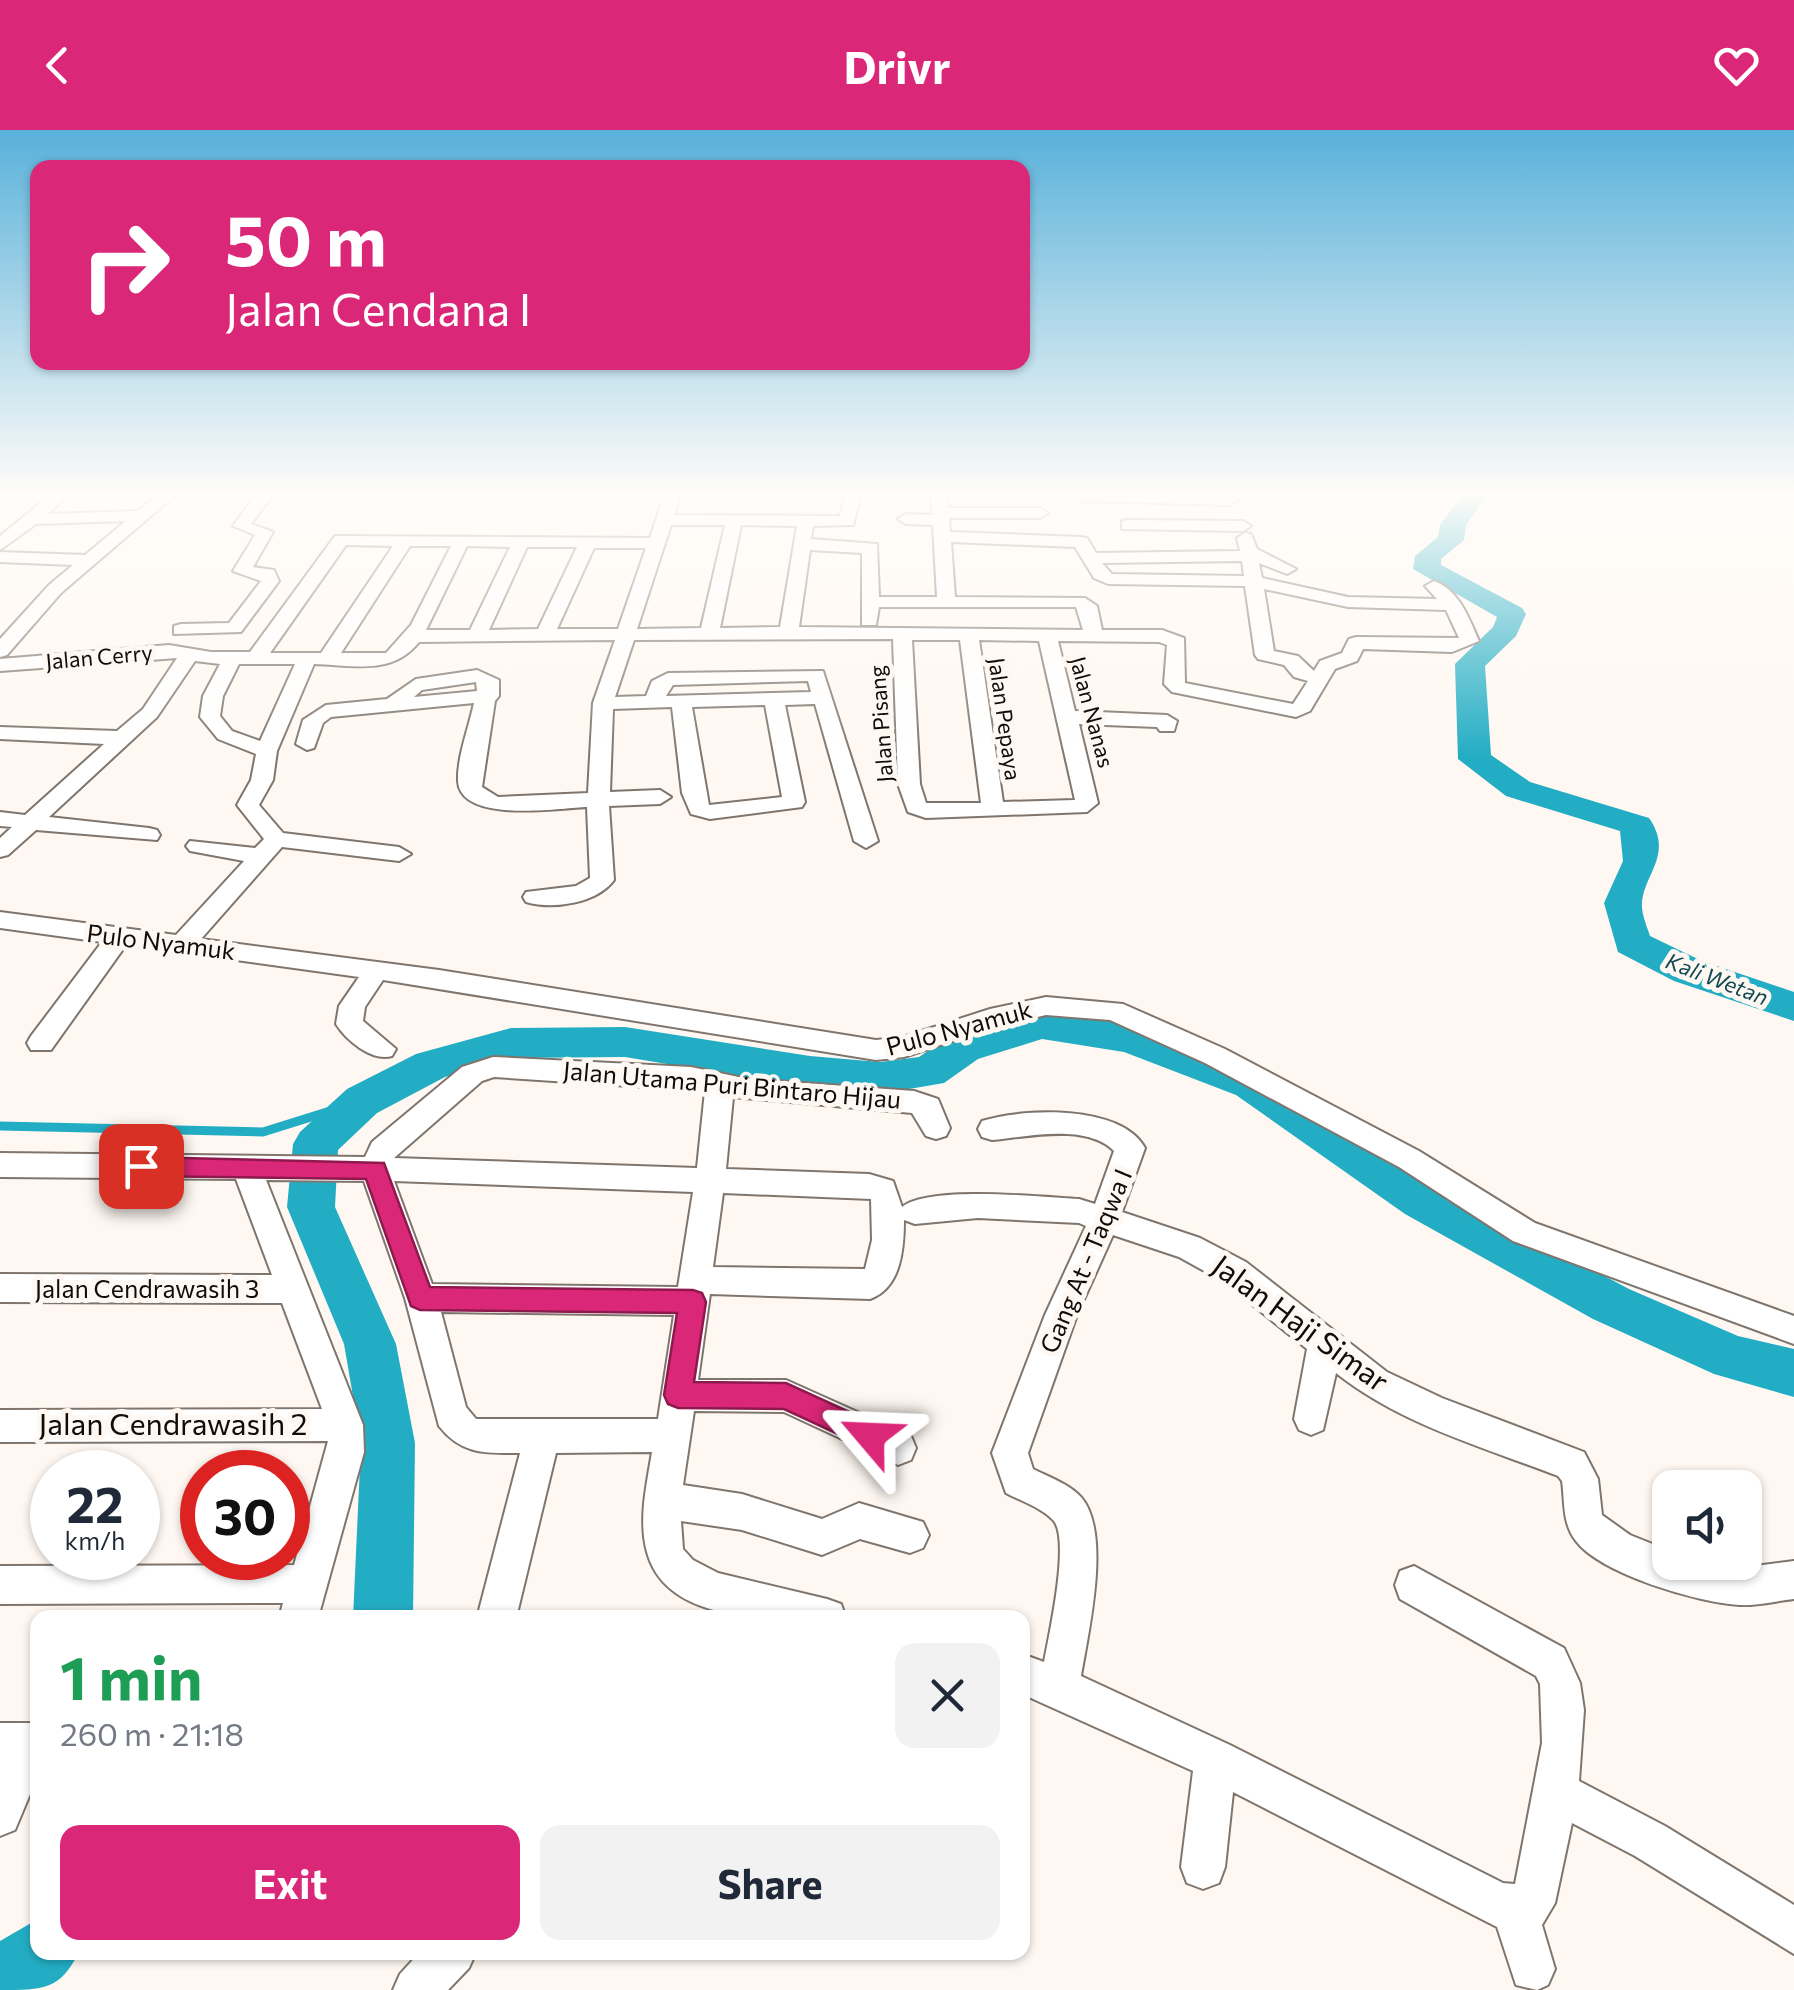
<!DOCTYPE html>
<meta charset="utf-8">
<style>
body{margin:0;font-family:Commissioner,sans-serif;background:#f2f2f3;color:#1f2937;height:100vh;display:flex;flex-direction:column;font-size:38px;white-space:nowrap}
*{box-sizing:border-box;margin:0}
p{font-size:32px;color:#747a83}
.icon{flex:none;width:55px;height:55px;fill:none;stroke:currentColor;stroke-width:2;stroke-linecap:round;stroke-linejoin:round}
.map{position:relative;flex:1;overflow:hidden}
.drawer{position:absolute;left:30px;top:1480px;width:1000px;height:350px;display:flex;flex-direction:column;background:#fff;border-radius:20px;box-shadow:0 2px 8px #0004}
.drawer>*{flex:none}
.hud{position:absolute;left:30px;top:30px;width:1000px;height:210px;border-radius:20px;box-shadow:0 2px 8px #0004;background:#db2777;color:#fff;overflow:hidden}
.fabs{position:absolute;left:1652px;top:1340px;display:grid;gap:20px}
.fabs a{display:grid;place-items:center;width:110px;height:110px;border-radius:20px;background:#fff;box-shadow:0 2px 8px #0004;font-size:50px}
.speed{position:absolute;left:30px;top:1320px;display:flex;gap:20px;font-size:50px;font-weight:700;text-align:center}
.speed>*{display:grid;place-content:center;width:130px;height:130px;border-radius:50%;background:#fff;box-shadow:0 2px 8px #0004;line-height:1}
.speed small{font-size:25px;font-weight:400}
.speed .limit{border:15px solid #d22;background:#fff;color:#111}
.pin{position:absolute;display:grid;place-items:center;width:85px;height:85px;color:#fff;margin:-42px;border-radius:20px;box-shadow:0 5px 15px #0006}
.me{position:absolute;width:110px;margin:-55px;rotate:296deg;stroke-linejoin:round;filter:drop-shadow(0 0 8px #0008)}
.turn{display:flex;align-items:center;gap:35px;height:210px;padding:0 30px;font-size:45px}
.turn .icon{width:130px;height:130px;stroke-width:2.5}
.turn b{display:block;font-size:70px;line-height:85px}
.round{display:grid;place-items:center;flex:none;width:105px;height:105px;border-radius:20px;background:#f2f2f3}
.head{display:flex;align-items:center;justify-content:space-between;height:170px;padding:0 30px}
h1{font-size:60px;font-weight:700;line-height:75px;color:#1e9e55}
.cta{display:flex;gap:20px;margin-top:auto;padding:20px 30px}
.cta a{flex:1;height:115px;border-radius:20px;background:#db2777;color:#fff;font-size:40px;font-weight:700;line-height:115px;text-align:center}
.cta a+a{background:#f2f2f3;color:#1f2937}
header{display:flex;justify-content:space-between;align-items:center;height:130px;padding:0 30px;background:#db2777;color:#fff;font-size:45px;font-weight:700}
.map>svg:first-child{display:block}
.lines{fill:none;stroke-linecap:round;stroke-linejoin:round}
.stream{stroke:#23adc4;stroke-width:9}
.river{fill:#23adc4;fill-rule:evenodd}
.minor-casing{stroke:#7f756d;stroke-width:4}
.minor{fill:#fff;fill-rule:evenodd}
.route{fill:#db2777;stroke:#8e194d;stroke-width:2.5}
.labels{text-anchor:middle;stroke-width:10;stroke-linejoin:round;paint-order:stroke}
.far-street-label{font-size:22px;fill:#0f0c09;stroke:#fff8f2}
.far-water-label{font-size:22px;font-style:italic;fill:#134a54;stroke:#fff8f2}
.street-label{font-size:25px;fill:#0f0c09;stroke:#fff8f2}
.near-street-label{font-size:30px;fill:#0f0c09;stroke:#fff8f2}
</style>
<header><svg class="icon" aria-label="back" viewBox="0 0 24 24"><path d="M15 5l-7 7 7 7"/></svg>Drivr<svg class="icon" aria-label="heart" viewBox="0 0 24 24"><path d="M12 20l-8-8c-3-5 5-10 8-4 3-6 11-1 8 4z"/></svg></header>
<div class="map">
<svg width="1794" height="1860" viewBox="0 0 1794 1860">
<rect width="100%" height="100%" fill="#fff8f2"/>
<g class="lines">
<path class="stream" d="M0 996 263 1002 362 971"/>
<path class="river" d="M1462 366H1487L1466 395 1464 410 1441 429V435L1522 478 1526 484 1516 506 1485 536 1491 625 1530 652 1649 688C1674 724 1644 744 1642 773 1641 783 1647 797 1650 806L1702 831 1794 862V891L1674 851 1618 822 1604 773 1623 731 1620 701 1506 666 1458 629 1455 534 1493 497 1497 487 1413 439 1415 426 1438 407 1440 395Z
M1041 879 1130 893 1266 943 1439 1058 1629 1159 1738 1206 1794 1219V1267L1714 1244 1593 1189 1405 1084 1236 965 1124 922 1042 909 978 929 944 953 880 964 810 958 625 927 511 928 445 947 377 983 338 1020 335 1077 396 1214 415 1313 413 1488H353L361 1313 344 1214 287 1077 293 1014 300 1002 347 959 416 924 511 898 625 897 810 926 880 932 919 927 948 907Z
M38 1789V1822H79C60 1860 44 1860 0 1860V1811Z"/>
<g class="minor-casing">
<path id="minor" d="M49 366H67L48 384 138 381 156 366H174L61 463 7 525 0 527V509L49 455 73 435 0 432V422L85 425 126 391 36 394 0 420V406Z
M255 366H272L251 394 273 402 253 437 274 440 279 451 241 502 174 504V496L181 494 229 493 261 451 233 441 255 405 233 396Z
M664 366H680L674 385 840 386 845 366H861L853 395 813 396 811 409 877 414 879 467H937L933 395 906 394 898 389 906 384 932 385 931 366H947L948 378H1040L1048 383 1040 388H949L950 402 1081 407 1087 408 1096 423 1240 421 1237 408 1245 403 1251 404 1257 419 1296 439 1287 444 1259 433 1262 448 1348 467 1437 469 1425 456 1434 451C1459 460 1469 488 1479 511L1452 522 1363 519 1357 531 1335 539 1310 581 1296 587 1172 562 1164 554 1167 515 1159 512 1058 511 1075 581 1167 585 1177 591 1174 601H1160L1157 597 1079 594 1098 673 1087 682 926 688 908 682 898 654 893 509 634 510 615 567 646 566 652 551 668 543 823 541 878 711 866 718 854 711 815 574 785 575 805 672 802 677 710 689 691 684 682 663 672 577 613 579 610 662 660 660 671 667 660 674 609 676 614 750C597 773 554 780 526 772L523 767 526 762 576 756 590 748 587 677C560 678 460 694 458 651 457 627 469 597 474 573L331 587 323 593 314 618 307 620 296 614 303 590 326 575 387 569 416 549 477 540 499 550V566L495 571 482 657 498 667 588 663 593 573 615 510 419 512C392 546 353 535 314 534L277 621 273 650 259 675 283 703 399 717 411 724 399 731 282 717 201 809 439 840 876 910 903 907 990 879 1046 867 1123 874 1225 919 1419 1021 1535 1093 1794 1186V1214L1513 1111 1399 1037 1205 933 1110 890 1046 885 994 897 904 927 876 930 383 850 365 877 363 891 396 919 392 926C372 932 346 910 336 894L339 876 359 847 126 815 51 920H31L27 913 31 906 102 812 0 798V782L176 805 244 731 190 721 186 716 190 711 255 718 264 709 237 675 251 650 256 624 218 609 200 587 203 566 220 534 195 531 157 587 49 687 149 698 157 700 160 705 157 710 36 700 8 725 0 727V708L12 697 0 696V682L25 685 104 614 0 609V597L117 601 143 579 177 528 0 541V529L169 515 211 522H250L335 406 650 408ZM671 395H725L701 498 637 499ZM741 395 797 396 780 497 720 498ZM951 412 1075 417 1094 448 1108 454 1245 456 1255 525 1258 529 1284 535 1294 547 1308 551 1293 574 1185 553 1184 508 1162 500H1102L1097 476 1085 468 955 467ZM346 415 393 416 321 523H270ZM410 416H451L411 495 386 523H341ZM467 416 510 417 470 500H426ZM527 417H577L538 499 489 500ZM594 418H646L618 499H557ZM810 420 862 423V495H876L879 477H1076L1083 500 799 497ZM1242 431 1244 446 1112 444 1102 433ZM1264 459 1348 477 1446 480 1459 508 1356 507 1349 509 1342 523 1320 531 1314 541 1298 526 1274 521ZM912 510H960L981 673H926L920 654ZM979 510 1039 511 1075 670 1003 672ZM239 534H295L260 611 232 601 220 586 223 566ZM808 551 811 562 666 566 673 555ZM476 552 477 561 414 567 422 560ZM765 575 782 667 709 675 692 577Z
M1078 366H1235L1238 370 1230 375 1086 371Z
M1128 390 1243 391 1251 396 1243 401 1122 399V391Z
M493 927 691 937 748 949 914 961 938 969 950 998 946 1006 936 1009 926 1006 912 983 733 967 726 1039 869 1044 893 1051 902 1077C929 1055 1042 1067 1079 1069L1095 1074 1114 1021C1086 993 1027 1007 992 1010L982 1007 978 999 982 991C1023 978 1121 974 1145 1018L1122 1082 1200 1108 1246 1132 1387 1242 1442 1268 1584 1322 1598 1349 1602 1385 1630 1405 1670 1421V1432L1747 1437 1794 1431V1469C1776 1471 1758 1476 1740 1475 1699 1473 1601 1444 1576 1411 1562 1393 1565 1372 1562 1351L1558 1346C1483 1317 1400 1294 1336 1243L1323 1300 1311 1305 1299 1300 1294 1289 1307 1219 1224 1152 1179 1127 1113 1105 1077 1185 1028 1323 1033 1339C1049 1347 1069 1354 1081 1367 1112 1403 1088 1503 1081 1546L1230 1615 1503 1753 1515 1754 1542 1613 1540 1554 1536 1546 1400 1469 1395 1455 1400 1441 1414 1436 1564 1518 1580 1553 1584 1580 1579 1651 1665 1696 1794 1775V1824L1635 1726 1572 1693 1555 1773 1542 1795 1555 1839 1548 1855 1537 1860 1516 1855 1497 1797 1233 1662 1225 1737 1219 1753 1203 1759 1187 1753 1181 1737 1193 1641 1022 1564V1524L1044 1532C1049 1505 1070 1412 1054 1391 1043 1378 1021 1371 1006 1363L992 1323 1045 1185 1086 1096 1079 1093 978 1088 915 1094 904 1090C904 1119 901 1158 870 1169L710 1164 698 1250H786L911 1306 916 1318 911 1330 898 1335 784 1282 694 1281 683 1355 742 1364 822 1389 859 1373 923 1392 929 1405 923 1418 910 1423 860 1409 822 1425 742 1400 681 1391 683 1419 693 1430 718 1443 827 1469 841 1474 846 1488C785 1488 668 1499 647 1422 638 1390 647 1353 652 1322L556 1323 516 1488H477L520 1323C485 1323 462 1325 439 1296L405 1168 364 1051 266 1050 363 1295 364 1322 318 1488H279L283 1473 0 1474V1436L294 1435 328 1311 0 1312V1280L322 1279 282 1173 0 1172V1144L272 1145 236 1049 0 1047V1023L365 1027 372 1012 462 937ZM494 947 705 961 697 1038 394 1028 482 951ZM394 1051 693 1062 678 1157 432 1154ZM723 1063 871 1069 872 1110 865 1139 713 1137ZM441 1182 674 1185 658 1289H476L466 1277Z
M0 1593H38V1645L15 1700 0 1706Z
M420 1822H476L469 1838 448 1860H393L400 1844Z"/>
</g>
<use href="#minor" class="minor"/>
</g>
<linearGradient id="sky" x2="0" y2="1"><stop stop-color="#59b1da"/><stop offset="0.58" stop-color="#fffcf9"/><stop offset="1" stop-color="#fffcf9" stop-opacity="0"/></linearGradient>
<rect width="1794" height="627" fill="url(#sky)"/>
<path class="route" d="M141 1027 384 1033 430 1157 693 1160 702 1163 706 1172 694 1252 786 1253 880 1296 884 1306 880 1315 870 1319 784 1279 678 1278 668 1274 664 1265 677 1183 420 1180 411 1176 366 1049 141 1046 132 1043 128 1036 132 1029Z"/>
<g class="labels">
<g class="far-street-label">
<text transform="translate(99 527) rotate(-5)" y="8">Jalan Cerry</text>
<text transform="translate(1092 582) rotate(75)" y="8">Jalan Nanas</text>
<text transform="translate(1005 589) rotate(82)" y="8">Jalan Pepaya</text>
<text transform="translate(881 594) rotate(-94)" y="8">Jalan Pisang</text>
</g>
<g class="far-water-label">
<text transform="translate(1717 849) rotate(21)" y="8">Kali Wetan</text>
</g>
<g class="street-label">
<text transform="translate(161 812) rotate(7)" y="9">Pulo Nyamuk</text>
<text transform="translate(959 898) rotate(-15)" y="9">Pulo Nyamuk</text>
<text transform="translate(732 955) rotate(5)" y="9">Jalan Utama Puri Bintaro Hijau</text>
<text transform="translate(1086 1131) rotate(-67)" y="9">Gang At - Taqwa I</text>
<text x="147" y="1168">Jalan Cendrawasih 3</text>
</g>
<g class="near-street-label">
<text transform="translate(1300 1194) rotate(36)" y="10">Jalan Haji Simar</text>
<text x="173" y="1305">Jalan Cendrawasih 2</text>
</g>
</g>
</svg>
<div class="fabs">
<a><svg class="icon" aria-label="sound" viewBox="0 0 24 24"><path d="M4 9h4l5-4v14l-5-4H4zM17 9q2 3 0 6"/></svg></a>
</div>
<div class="speed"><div>22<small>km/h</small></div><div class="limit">30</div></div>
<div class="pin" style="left:141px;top:1036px;background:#d93025"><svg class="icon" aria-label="arrive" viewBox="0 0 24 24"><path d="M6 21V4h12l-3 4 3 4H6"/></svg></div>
<svg class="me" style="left:870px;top:1306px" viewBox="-20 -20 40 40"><path d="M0-17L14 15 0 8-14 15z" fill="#db2777" stroke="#fff" stroke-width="4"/></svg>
<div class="hud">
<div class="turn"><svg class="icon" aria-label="right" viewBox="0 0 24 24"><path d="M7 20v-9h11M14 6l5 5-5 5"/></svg><div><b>50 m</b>Jalan Cendana I</div></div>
</div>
<section class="drawer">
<div class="head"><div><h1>1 min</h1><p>260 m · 21:18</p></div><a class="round"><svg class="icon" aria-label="close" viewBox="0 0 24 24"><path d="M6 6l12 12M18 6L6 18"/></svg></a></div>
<div class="cta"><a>Exit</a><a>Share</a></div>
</section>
</div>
